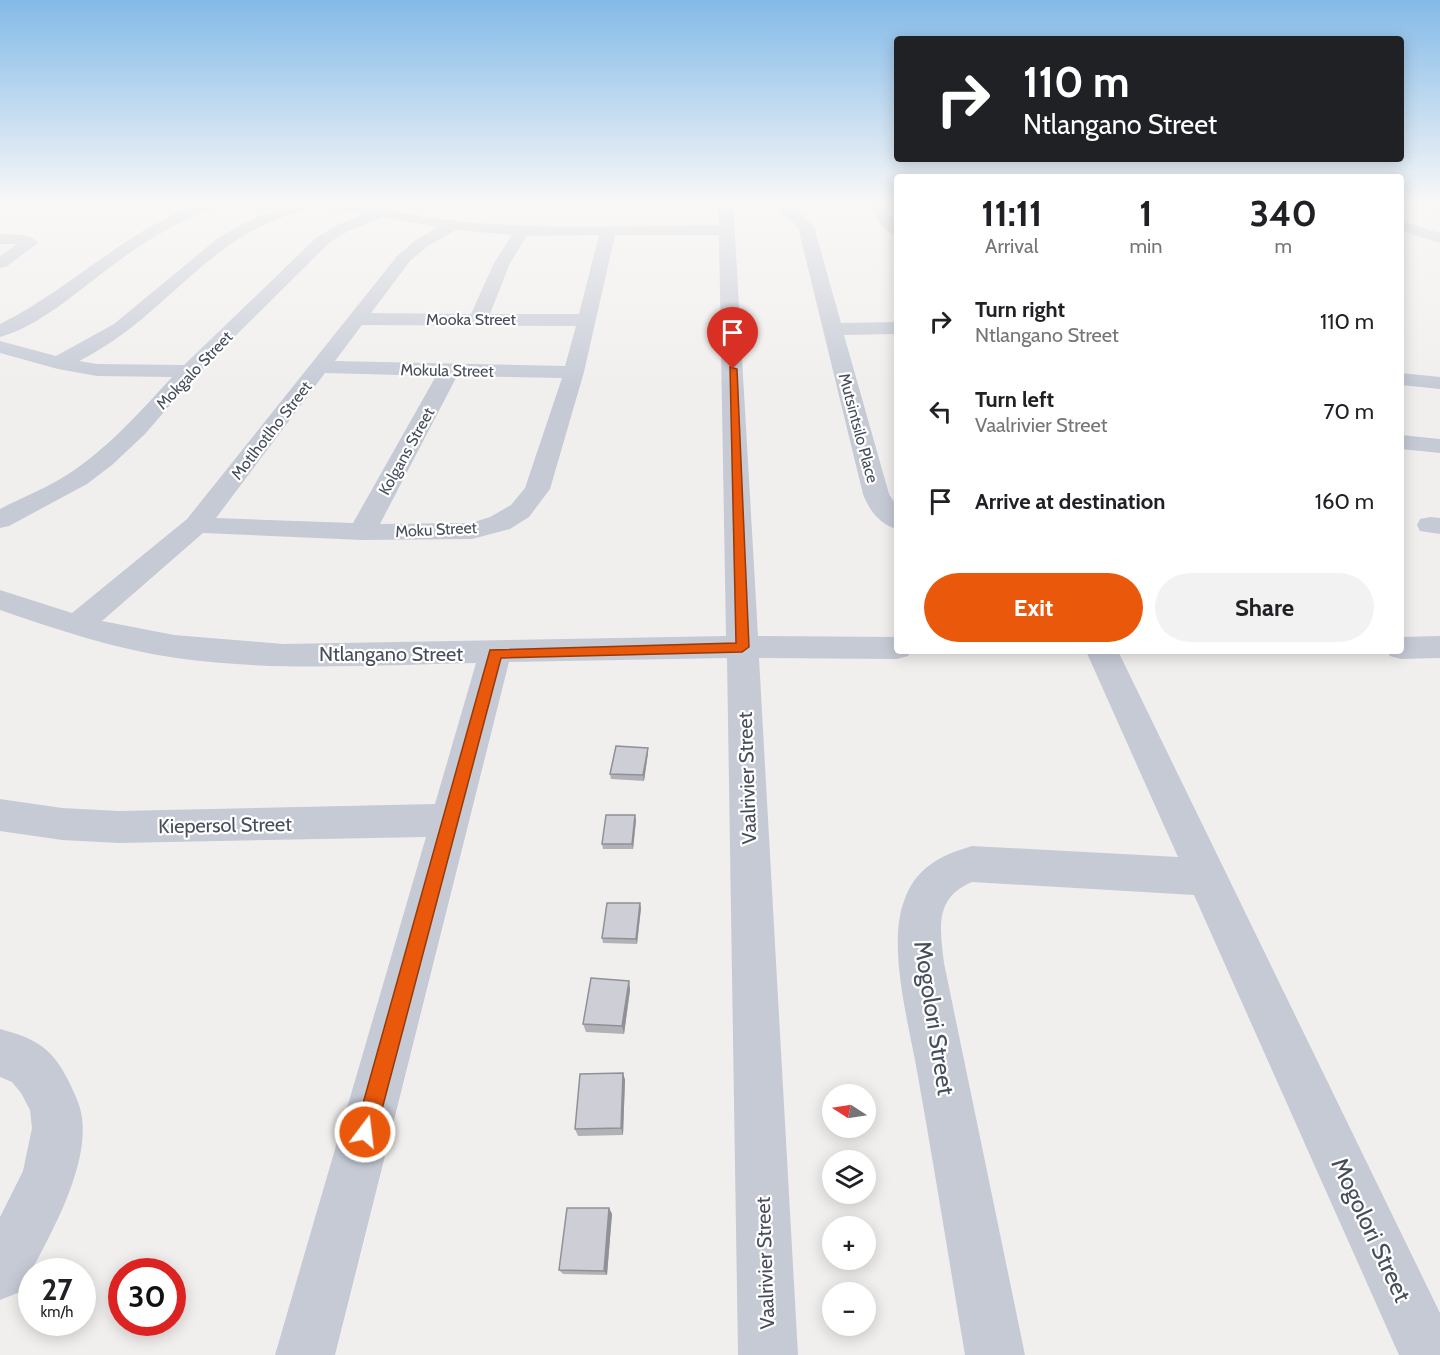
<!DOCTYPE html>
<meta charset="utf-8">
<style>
body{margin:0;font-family:Cabin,sans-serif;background:#f2f2f2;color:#202124;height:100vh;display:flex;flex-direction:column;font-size:22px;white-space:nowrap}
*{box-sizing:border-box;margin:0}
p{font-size:20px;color:#757577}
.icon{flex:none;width:33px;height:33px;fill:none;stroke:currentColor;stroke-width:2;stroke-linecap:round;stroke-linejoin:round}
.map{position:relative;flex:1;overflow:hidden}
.drawer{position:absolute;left:894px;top:174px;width:510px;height:480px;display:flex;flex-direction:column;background:#fff;border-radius:6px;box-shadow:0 3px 15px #0003}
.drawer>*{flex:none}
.guide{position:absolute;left:894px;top:36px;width:510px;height:126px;border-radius:6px;box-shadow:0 3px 15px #0003;background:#202124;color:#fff;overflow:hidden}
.needle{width:39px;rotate:282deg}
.buttons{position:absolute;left:822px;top:1084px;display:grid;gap:12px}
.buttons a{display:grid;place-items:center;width:54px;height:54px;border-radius:50%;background:#fff;box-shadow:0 3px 15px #0003;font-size:30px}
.speed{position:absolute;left:18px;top:1258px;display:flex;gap:12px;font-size:30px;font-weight:700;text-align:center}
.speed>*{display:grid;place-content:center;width:78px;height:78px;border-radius:50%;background:#fff;box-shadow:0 3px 15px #0003;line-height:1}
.speed small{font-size:15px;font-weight:400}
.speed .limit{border:9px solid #d22;background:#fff;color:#111}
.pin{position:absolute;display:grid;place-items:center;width:51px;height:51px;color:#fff;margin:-62px -26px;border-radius:50% 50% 50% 0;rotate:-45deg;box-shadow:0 0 6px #0007}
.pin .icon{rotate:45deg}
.me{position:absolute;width:66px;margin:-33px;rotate:15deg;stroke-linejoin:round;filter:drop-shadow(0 0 4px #0008)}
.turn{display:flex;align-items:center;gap:21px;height:126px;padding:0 30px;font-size:27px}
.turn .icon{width:78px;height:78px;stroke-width:2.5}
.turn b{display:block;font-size:42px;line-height:51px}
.eta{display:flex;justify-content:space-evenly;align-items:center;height:102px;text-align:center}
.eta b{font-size:36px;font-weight:700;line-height:42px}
.button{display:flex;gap:12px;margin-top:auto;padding:12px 30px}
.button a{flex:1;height:69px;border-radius:36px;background:#ea580c;color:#fff;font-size:24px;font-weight:700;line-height:69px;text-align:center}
.button a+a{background:#f2f2f2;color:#202124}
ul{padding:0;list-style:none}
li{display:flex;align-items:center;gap:18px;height:90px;padding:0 30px}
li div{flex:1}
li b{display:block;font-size:22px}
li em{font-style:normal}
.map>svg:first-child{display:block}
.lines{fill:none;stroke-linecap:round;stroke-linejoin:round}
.minor{fill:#c5cad5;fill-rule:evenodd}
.wall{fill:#b1b2b8}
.shaded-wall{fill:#909196}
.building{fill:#cecfd6;stroke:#909196;stroke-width:1.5}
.route{fill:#ea580c;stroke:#983908;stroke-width:1.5}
.labels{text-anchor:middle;stroke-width:4.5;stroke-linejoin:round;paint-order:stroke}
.far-street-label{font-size:16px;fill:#474d5b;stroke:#fff}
.street-label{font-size:20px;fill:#474d5b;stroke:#fff}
.near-street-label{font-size:24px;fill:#474d5b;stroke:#fff}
</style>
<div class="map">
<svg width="1440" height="1355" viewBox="0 0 1440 1355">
<rect width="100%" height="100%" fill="#f1efee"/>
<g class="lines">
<path class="minor" d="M208 201H228L226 204C182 218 146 240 109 268 78 291 38 327 0 337V324C73 288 129 226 208 201Z
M302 201C355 201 404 215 456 221 543 230 631 226 719 225V201H733L758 636 897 637V651H911L908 656 897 659 759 658 798 1355H738L727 658 509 662 335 1355H275L426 837 119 843 62 840 0 831V799L62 808 119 811 435 804 476 663C376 665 275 672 176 658 115 649 58 630 0 610V590L72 613 187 519 398 255 416 240 438 227 383 217 348 231 329 243 196 375 145 434 112 465 87 484 9 526 0 528V509C23 497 49 487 70 473 109 447 141 411 172 377L97 376 58 369 0 353V341L56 356 114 324 218 238 252 219ZM315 206 364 214 338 225 317 237 184 365 97 364 79 361C141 330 174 285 228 246 254 227 284 216 315 206ZM456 230 512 235 494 263 471 314 371 313 410 261 428 246ZM599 235 579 314H490L510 263 527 236ZM615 235H719L726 636 283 644 174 635 102 621 203 533 362 540 472 539 510 529 529 517 550 489 584 372ZM362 325 576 326 565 366 335 361ZM325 373 436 376 353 523 216 518ZM457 376 562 378 525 488 511 505 490 517 471 523 380 524Z
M775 201H789L814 227 841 323 897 322V334L844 335 889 494 897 507V529C880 525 869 510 863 494L798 227 781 211Z
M868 201H882L888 213 897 222V236C882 232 873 214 868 201Z
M1418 201 1440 203V212Z
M1401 221 1440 233V243L1401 231Z
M0 234C13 235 29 232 38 243L6 267 0 268V256L17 244H0Z
M1401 373 1440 377V389L1401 385Z
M1401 435 1440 439V453L1401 449Z
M1430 517 1440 518V534L1420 531 1417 525 1420 519Z
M1440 636V658L1401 659 1390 656 1387 651H1401V637Z
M1086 651H1118L1440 1313V1355H1399L1194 895 972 882C934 898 940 928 944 963L1025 1355H965C949 1260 934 1166 917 1071 909 1025 888 949 903 904 914 869 938 856 972 846L1178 857Z
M0 1029C34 1038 51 1047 67 1078 72 1088 77 1098 80 1108 95 1163 45 1244 20 1292L0 1300V1217L23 1171 32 1128 30 1110 21 1093 12 1082 0 1077Z"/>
</g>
<path class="wall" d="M648 753 644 781 611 779 610 774Z
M636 820 633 849H603L602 844Z
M641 908 637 944 603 943 602 938Z
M629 981 630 990 624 1034 586 1032 583 1024Z
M623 1073 625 1080 623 1135 578 1136 575 1129Z
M609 1208 612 1214 607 1275 563 1274 559 1270Z"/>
<path class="shaded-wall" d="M648 748V753L644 781 643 775Z
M635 815 636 820 633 849 632 844Z
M640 903 641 908 637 944 636 939Z
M629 981 630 990 624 1034 622 1026Z
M623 1073 625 1080 623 1135 621 1128Z
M609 1208 612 1214 607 1275 604 1271Z"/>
<path class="building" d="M616 746 648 748 643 775 610 774Z
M606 815H635L632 844H602Z
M607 903H640L636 939 602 938Z
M591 978 629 981 622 1026 583 1024Z
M623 1073 621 1128 575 1129 580 1074Z
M567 1208H609L604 1271 559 1270Z"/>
<linearGradient id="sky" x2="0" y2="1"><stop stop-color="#83bae8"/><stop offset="0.52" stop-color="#f9f8f7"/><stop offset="1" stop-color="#f9f8f7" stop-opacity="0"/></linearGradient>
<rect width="1440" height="390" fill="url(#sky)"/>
<path class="route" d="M730 367 737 369 749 647 742 652 501 658 376 1132 373 1139 365 1143 358 1139 355 1132 490 650 736 643Z"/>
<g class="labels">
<g class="far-street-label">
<text x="471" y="325">Mooka Street</text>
<text transform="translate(194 370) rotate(-46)" y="6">Mokgalo Street</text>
<text transform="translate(447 370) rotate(1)" y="6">Mokula Street</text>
<text transform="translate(859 428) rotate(75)" y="6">Mutsintsilo Place</text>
<text transform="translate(271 430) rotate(-52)" y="6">Motlhotlho Street</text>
<text transform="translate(406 451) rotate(-61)" y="6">Kolgans Street</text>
<text transform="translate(436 529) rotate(-3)" y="6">Moku Street</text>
</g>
<g class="street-label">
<text x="391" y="661">Ntlangano Street</text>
<text transform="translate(747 778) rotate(-92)" y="7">Vaalrivier Street</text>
<text transform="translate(225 825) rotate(-1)" y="7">Kiepersol Street</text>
<text transform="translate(765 1263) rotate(-92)" y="7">Vaalrivier Street</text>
</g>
<g class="near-street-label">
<text transform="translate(934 1018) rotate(81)" y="8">Mogolori Street</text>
<text transform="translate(1371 1230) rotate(65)" y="8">Mogolori Street</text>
</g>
</g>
</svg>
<div class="buttons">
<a><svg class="needle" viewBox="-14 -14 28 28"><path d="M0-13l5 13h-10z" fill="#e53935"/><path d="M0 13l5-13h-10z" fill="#757577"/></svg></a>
<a><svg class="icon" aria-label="layers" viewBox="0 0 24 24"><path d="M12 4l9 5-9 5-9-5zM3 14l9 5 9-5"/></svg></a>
<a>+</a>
<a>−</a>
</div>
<div class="speed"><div>27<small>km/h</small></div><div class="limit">30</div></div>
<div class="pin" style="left:733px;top:369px;background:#d93025"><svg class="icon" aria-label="arrive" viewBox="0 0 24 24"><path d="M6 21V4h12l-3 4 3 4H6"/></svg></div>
<svg class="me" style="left:365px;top:1132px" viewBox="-20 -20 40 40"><circle r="17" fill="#ea580c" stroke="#fff" stroke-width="3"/><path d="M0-11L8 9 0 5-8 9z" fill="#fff"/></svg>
<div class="guide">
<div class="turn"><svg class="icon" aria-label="right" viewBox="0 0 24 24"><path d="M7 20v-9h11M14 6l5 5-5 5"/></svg><div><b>110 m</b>Ntlangano Street</div></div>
</div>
<section class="drawer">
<div class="eta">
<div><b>11:11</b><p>Arrival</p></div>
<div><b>1</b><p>min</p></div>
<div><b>340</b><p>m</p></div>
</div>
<ul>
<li><svg class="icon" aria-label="right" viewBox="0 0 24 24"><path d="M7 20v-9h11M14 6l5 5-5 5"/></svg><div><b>Turn right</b><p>Ntlangano Street</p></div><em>110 m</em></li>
<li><svg class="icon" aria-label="left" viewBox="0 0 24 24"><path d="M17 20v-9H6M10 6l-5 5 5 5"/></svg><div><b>Turn left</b><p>Vaalrivier Street</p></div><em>70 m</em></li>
<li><svg class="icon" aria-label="arrive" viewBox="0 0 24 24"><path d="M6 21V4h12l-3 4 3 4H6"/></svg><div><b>Arrive at destination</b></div><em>160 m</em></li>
</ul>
<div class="button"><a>Exit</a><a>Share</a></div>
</section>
</div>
